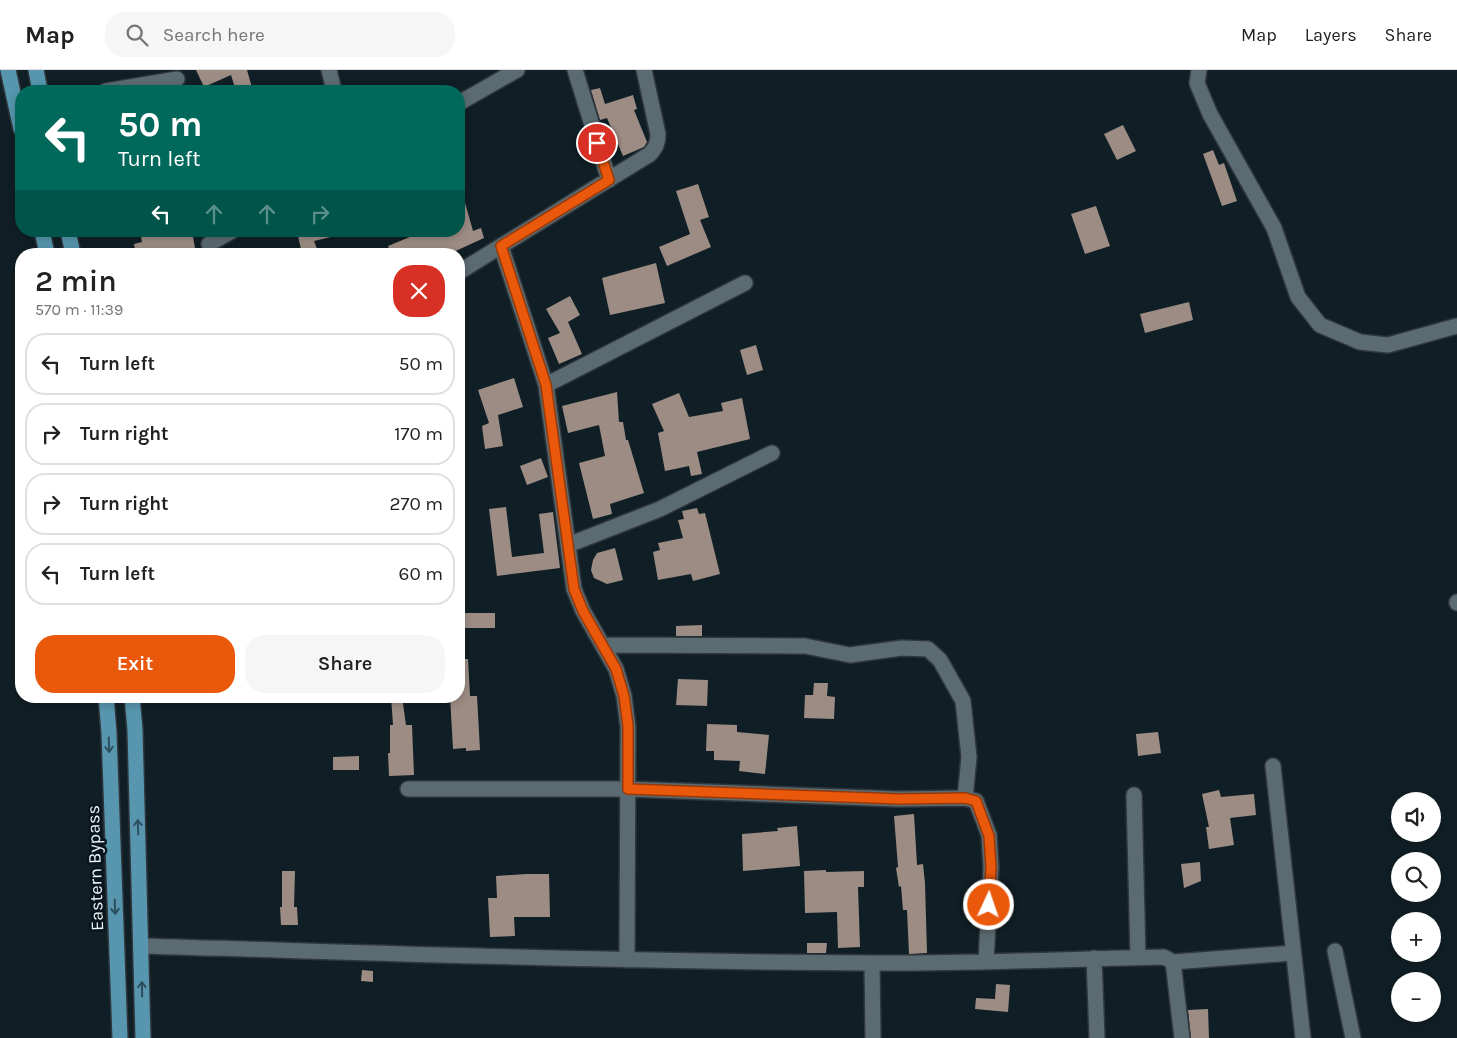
<!DOCTYPE html>
<meta charset="utf-8">
<style>
body{margin:0;font-family:Karla,sans-serif;background:#f6f6f6;color:#222;height:100vh;display:flex;flex-direction:column;font-size:19px;white-space:nowrap}
*{box-sizing:border-box;margin:0}
p{font-size:16px;color:#767676}
.icon{flex:none;width:28px;height:28px;fill:none;stroke:currentColor;stroke-width:2;stroke-linecap:round;stroke-linejoin:round}
.map{position:relative;flex:1;overflow:hidden}
.drawer{position:absolute;left:15px;top:178px;width:450px;height:455px;display:flex;flex-direction:column;background:#fff;border-radius:20px;box-shadow:0 2px 8px #0003}
.drawer>*{flex:none}
.top-card{position:absolute;left:15px;top:15px;width:450px;height:152px;border-radius:20px;box-shadow:0 2px 8px #0003;background:#00695c;color:#fff;overflow:hidden}
.tools{position:absolute;left:1391px;top:722px;display:grid;gap:10px}
.tools a{display:grid;place-items:center;width:50px;height:50px;border-radius:50%;background:#fff;box-shadow:0 2px 8px #0003;font-size:25px}
.pin{position:absolute;display:grid;place-items:center;width:42px;height:42px;color:#fff;margin:-21px;border:2px solid #fff;border-radius:50%;box-shadow:0 1px 5px #0007}
.me{position:absolute;width:55px;margin:-28px;rotate:3deg;stroke-linejoin:round;filter:drop-shadow(0 0 4px #0008)}
.turn{display:flex;align-items:center;gap:18px;height:105px;padding:0 20px;font-size:22px}
.turn .icon{width:65px;height:65px;stroke-width:2.5}
.turn b{display:block;font-size:35px;line-height:42px}
.lanes{display:flex;align-items:center;height:48px;padding:0 20px;background:#0003;justify-content:center;gap:25px;direction:ltr}
.lanes .off{opacity:.35}
.round{display:grid;place-items:center;flex:none;width:52px;height:52px;border-radius:20px;background:#f6f6f6}
.headline{display:flex;align-items:center;justify-content:space-between;height:85px;padding:0 20px}
h1{font-size:30px;font-weight:600;line-height:38px}
.action{display:flex;gap:10px;margin-top:auto;padding:10px 20px}
.action a{flex:1;height:58px;border-radius:20px;background:#ea580c;color:#fff;font-size:20px;font-weight:600;line-height:58px;text-align:center}
.action a+a{background:#f6f6f6;color:#222}
ul{padding:0;list-style:none}
li{display:flex;align-items:center;gap:15px;height:62px;margin:0 10px 8px;padding:0 10px;border:2px solid #e0e0e0;border-radius:20px}
li div{flex:1}
li b{display:block;font-size:19px}
li em{font-style:normal}
header{display:flex;align-items:center;gap:30px;box-sizing:border-box;height:70px;padding:0 25px;background:#fff;border-bottom:1px solid #e0e0e0}
header strong{font-size:24px}
nav{display:flex;gap:28px;margin-inline-start:auto;font-size:18px}
.search{width:350px;height:45px;background:#f6f6f6;display:flex;align-items:center;gap:12px;box-sizing:border-box;padding:0 18px;border-radius:20px;color:#767676;font-size:19px}
.map>svg:first-child{display:block}
.building{fill:#9c8c84}
.lines{fill:none;stroke-linecap:round;stroke-linejoin:round}
.street-casing{stroke:#2f373d;stroke-width:18}
.primary-casing{stroke:#2f373d;stroke-width:18}
.street{stroke:#5b6b72;stroke-width:15}
.primary{stroke:#5796ae;stroke-width:15}
.oneway{stroke:#2c4f5d}
.route-casing{stroke:#983908;stroke-width:12}
.route{stroke:#ea580c;stroke-width:9}
.labels{text-anchor:middle;stroke-width:5;stroke-linejoin:round;paint-order:stroke}
.street-label{font-size:18px;fill:#ecf5fa;stroke:#08151b}
</style>
<header>
<strong>Map</strong>
<div class="search"><svg class="icon" aria-label="search" viewBox="0 0 24 24"><circle cx="10" cy="10" r="6"/><path d="M15 15l6 6"/></svg>Search here</div>
<nav><a>Map</a><a>Layers</a><a>Share</a></nav>
</header>
<div class="map">
<svg width="1457" height="968" viewBox="0 0 1457 968">
<rect width="100%" height="100%" fill="#101f25"/>
<path class="building" d="M196 0H247L253 21H236L231 5 204 17Z
M600 18 605 34 633 25 637 39 634 40 647 72 644 77 623 86 607 48 600 50 591 20Z
M1123 55 1136 81 1117 90 1104 64Z
M1213 80 1219 95 1224 93 1237 131 1222 136 1203 84Z
M698 114 709 147 700 150 711 177 667 196 659 177 690 164 676 121Z
M462 122 473 161 481 158 484 168 449 184H391L388 176 417 164 415 161H459V123Z
M1096 136 1110 176 1085 184 1071 144Z
M140 161H192L196 184H136L134 174 142 172Z
M297 161H335V166L314 171 319 184H302Z
M656 193 665 233 610 245 602 208Z
M570 226 580 245 568 252 582 284 559 294 548 268 560 263 546 239Z
M1189 232 1193 250 1145 263 1140 244Z
M756 275 763 300 747 305 740 280Z
M514 308 523 337 498 345 503 376 485 379 482 356 489 353 478 320Z
M617 322 619 352H623L626 370H628L644 423 610 434 612 444 593 449 579 393 605 386 599 355 568 363 562 336Z
M679 323 689 347 723 341 721 333 742 328 750 369 697 382 702 404 691 406 689 396 665 401 658 363 664 361 652 334Z
M541 388 548 407 527 415 520 396Z
M506 437 512 487 544 483 539 444 553 442 560 498 497 506 489 439Z
M697 438 699 444 705 443 720 504 693 511 691 504 658 510 653 482 660 480 658 473 683 468 678 450 684 449 682 441Z
M615 478 623 510 607 514 594 508 591 500 593 490 597 483Z
M459 543H495V558H459Z
M702 555V566H676V556Z
M459 589H468L470 626H477L480 680 466 681V678L453 679 450 626H459Z
M678 609 708 610 707 636 676 635Z
M814 613H828L827 626 835 627 834 649 804 648 805 625H813Z
M391 626H402L406 655H412L414 705 389 706 388 683H390V655H393Z
M707 654 737 655V662L769 665 765 704 739 701 740 691 714 690V681H706Z
M1158 662 1161 683 1138 686 1136 664Z
M359 686V700H333V687Z
M1219 720 1221 727 1254 724 1256 745 1230 748 1234 775 1209 779 1206 757H1209L1202 724Z
M914 744 917 795 923 794 925 813 927 883 909 884 907 840H903L901 816 899 817 896 798 898 797 894 746Z
M797 756 800 796 743 801 742 764 778 761 777 758Z
M1200 792 1201 811 1184 818 1181 794Z
M826 800V802L864 801V817H858L860 877 838 878 837 842 805 843 804 801Z
M282 801H295L294 837H297L298 855H281L280 837H282Z
M526 804H549L550 847H514L515 866 490 867 488 828H497L496 806Z
M807 873H827L826 883H807Z
M362 900 373 901V912L361 911Z
M996 914 1010 915 1008 942 975 939 976 928 995 929Z
M1208 939 1209 968H1191L1188 940Z"/>
<g class="lines">
<g class="street-casing">
<path id="street" d="M329 0 334 21
M575 0 609 110
M1199 0 1197 13 1210 44 1274 158 1298 227 1320 255 1360 272 1388 275 1457 256
M106 21 177 9
M459 33 517 0
M209 174 232 161
M501 176 546 315 574 519 583 541 616 599 624 626 628 657 627 890
M459 202 650 84C656 77 658 73 658 64L644 0
M546 315 745 213
M568 475 660 439 772 383
M1457 532V533
M603 575 805 576 850 585 902 578 928 579 940 590 963 631 969 687 965 728
M1273 696 1303 968
M408 719H627L899 729 965 728 976 731 989 765 991 797 986 892
M1134 725 1138 887
M141 876C385 883 628 892 871 893 969 894 1066 889 1164 887L1173 892 1182 968
M1335 881 1353 968
M1094 888 1097 968
M1173 892 1293 883
M872 893 873 968"/>
</g>
<g class="primary-casing">
<path id="primary" d="M8 0 21 59
M36 0 40 21
M42 161 47 184
M68 161 73 184
M106 626 109 663 120 968
M132 626 135 660 143 968"/>
</g>
<use href="#street" class="street"/>
<use href="#primary" class="primary"/>
</g>
<defs><path id="oneway-shaft" d="M-6 0H5M1.5-3L5.5 0L1.5 3" fill="none" stroke-width="1.6" stroke-linecap="round" stroke-linejoin="round" transform="scale(1.25)"/></defs>
<g class="oneway">
<use href="#oneway-shaft" transform="translate(109 675) rotate(88)"/>
<use href="#oneway-shaft" transform="translate(138 757) rotate(-92)"/>
<use href="#oneway-shaft" transform="translate(115 837) rotate(88)"/>
<use href="#oneway-shaft" transform="translate(142 919) rotate(-91)"/>
</g>
<g class="lines">
<g class="route-casing">
<path id="route" d="M597 73 609 110 501 176 546 315 574 519 583 541 616 599 624 626 628 656V719L899 729 965 728 976 731 989 766 991 797 989 835"/>
</g>
<use href="#route" class="route"/>
</g>
<g class="labels">
<g class="street-label">
<text transform="translate(95 798) rotate(-92)" y="6">Eastern Bypass</text>
</g>
</g>
</svg>
<div class="tools">
<a><svg class="icon" aria-label="sound" viewBox="0 0 24 24"><path d="M4 9h4l5-4v14l-5-4H4zM17 9q2 3 0 6"/></svg></a>
<a><svg class="icon" aria-label="search" viewBox="0 0 24 24"><circle cx="10" cy="10" r="6"/><path d="M15 15l6 6"/></svg></a>
<a>+</a>
<a>−</a>
</div>
<div class="pin" style="left:597px;top:73px;background:#d93025"><svg class="icon" aria-label="arrive" viewBox="0 0 24 24"><path d="M6 21V4h12l-3 4 3 4H6"/></svg></div>
<svg class="me" style="left:989px;top:835px" viewBox="-20 -20 40 40"><circle r="17" fill="#ea580c" stroke="#fff" stroke-width="3"/><path d="M0-11L8 9 0 5-8 9z" fill="#fff"/></svg>
<div class="top-card">
<div class="turn"><svg class="icon" aria-label="left" viewBox="0 0 24 24"><path d="M17 20v-9H6M10 6l-5 5 5 5"/></svg><div><b>50 m</b>Turn left</div></div>
<div class="lanes"><svg class="icon" aria-label="left" viewBox="0 0 24 24"><path d="M17 20v-9H6M10 6l-5 5 5 5"/></svg><svg class="icon off" aria-label="ahead" viewBox="0 0 24 24"><path d="M12 20V5M6 11l6-6 6 6"/></svg><svg class="icon off" aria-label="ahead" viewBox="0 0 24 24"><path d="M12 20V5M6 11l6-6 6 6"/></svg><svg class="icon off" aria-label="right" viewBox="0 0 24 24"><path d="M7 20v-9h11M14 6l5 5-5 5"/></svg></div>
</div>
<section class="drawer">
<div class="headline"><div><h1>2 min</h1><p>570 m · 11:39</p></div><a class="round" style="background:#d93025;color:#fff"><svg class="icon" aria-label="close" viewBox="0 0 24 24"><path d="M6 6l12 12M18 6L6 18"/></svg></a></div>
<ul>
<li><svg class="icon" aria-label="left" viewBox="0 0 24 24"><path d="M17 20v-9H6M10 6l-5 5 5 5"/></svg><div><b>Turn left</b></div><em>50 m</em></li>
<li><svg class="icon" aria-label="right" viewBox="0 0 24 24"><path d="M7 20v-9h11M14 6l5 5-5 5"/></svg><div><b>Turn right</b></div><em>170 m</em></li>
<li><svg class="icon" aria-label="right" viewBox="0 0 24 24"><path d="M7 20v-9h11M14 6l5 5-5 5"/></svg><div><b>Turn right</b></div><em>270 m</em></li>
<li><svg class="icon" aria-label="left" viewBox="0 0 24 24"><path d="M17 20v-9H6M10 6l-5 5 5 5"/></svg><div><b>Turn left</b></div><em>60 m</em></li>
</ul>
<div class="action"><a>Exit</a><a>Share</a></div>
</section>
</div>
